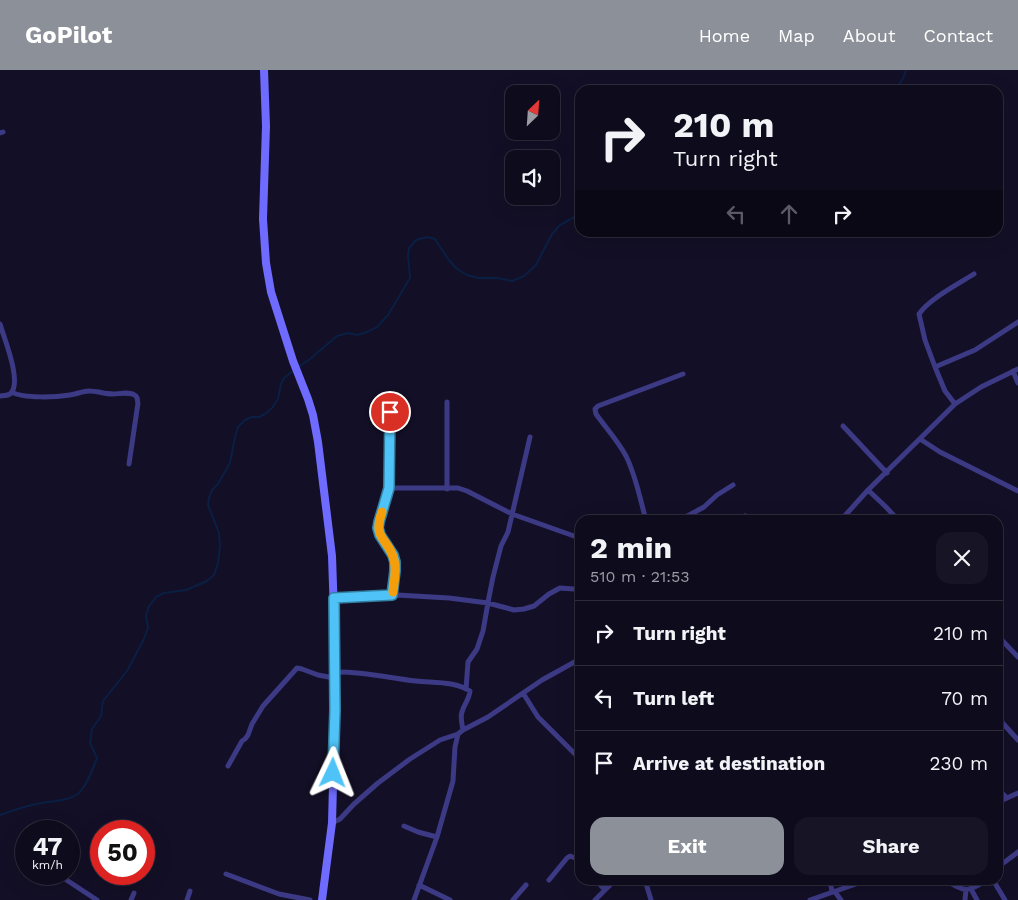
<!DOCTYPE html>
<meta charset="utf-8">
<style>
body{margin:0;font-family:"Work Sans",sans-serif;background:#171425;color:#f1f3f6;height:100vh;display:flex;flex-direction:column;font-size:19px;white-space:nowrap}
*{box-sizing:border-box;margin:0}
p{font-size:16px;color:#9b9ba3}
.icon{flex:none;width:28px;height:28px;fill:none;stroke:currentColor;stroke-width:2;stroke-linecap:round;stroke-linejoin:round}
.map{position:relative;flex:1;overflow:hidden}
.sheet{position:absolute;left:575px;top:445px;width:428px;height:370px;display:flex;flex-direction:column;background:#0e0b1c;border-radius:15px;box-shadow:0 5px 20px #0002,0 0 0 1px #2e2b3b}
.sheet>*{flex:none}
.top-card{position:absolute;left:575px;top:15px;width:428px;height:152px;border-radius:15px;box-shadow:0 5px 20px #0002,0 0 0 1px #2e2b3b;background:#0e0b1c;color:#f1f3f6;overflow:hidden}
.needle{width:32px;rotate:25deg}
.tools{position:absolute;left:505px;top:15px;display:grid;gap:10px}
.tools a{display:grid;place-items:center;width:55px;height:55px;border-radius:10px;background:#0e0b1c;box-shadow:0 5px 20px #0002,0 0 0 1px #2e2b3b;font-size:25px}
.speed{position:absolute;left:15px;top:750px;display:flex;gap:10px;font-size:25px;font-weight:700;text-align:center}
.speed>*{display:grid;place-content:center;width:65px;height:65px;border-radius:50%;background:#0e0b1c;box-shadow:0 5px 20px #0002,0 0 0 1px #2e2b3b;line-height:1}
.speed small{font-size:12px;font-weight:400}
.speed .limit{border:8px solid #d22;background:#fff;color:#111}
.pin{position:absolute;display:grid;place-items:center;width:42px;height:42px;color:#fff;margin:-21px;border:2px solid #fff;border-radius:50%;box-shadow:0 1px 5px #0007}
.me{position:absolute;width:55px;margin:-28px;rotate:2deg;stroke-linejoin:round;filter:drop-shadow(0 0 4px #0008)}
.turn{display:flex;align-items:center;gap:18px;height:105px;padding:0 15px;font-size:22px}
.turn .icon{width:65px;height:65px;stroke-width:2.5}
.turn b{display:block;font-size:35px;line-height:42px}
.lanes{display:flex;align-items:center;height:48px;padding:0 15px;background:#0003;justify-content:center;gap:25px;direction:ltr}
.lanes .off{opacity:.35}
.round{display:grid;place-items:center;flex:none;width:52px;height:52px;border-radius:15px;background:#171425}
.headline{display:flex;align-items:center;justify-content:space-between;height:85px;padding:0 15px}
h1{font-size:30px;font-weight:700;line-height:38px}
.primary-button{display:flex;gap:10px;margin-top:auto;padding:10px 15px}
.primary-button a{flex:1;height:58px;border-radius:15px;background:#8c9099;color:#fff;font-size:20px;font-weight:700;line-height:58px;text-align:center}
.primary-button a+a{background:#171425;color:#f1f3f6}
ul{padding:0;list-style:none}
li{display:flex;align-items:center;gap:15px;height:65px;padding:0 15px;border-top:1px solid #2e2b3b}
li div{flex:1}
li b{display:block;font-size:19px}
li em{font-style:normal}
header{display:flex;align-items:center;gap:30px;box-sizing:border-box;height:70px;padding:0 25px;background:#8c9099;color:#fff}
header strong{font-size:24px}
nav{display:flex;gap:28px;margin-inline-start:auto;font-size:18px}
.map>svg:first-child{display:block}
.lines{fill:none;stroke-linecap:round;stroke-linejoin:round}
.stream{stroke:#0a1f44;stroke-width:2}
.minor{stroke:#3d3a85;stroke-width:5}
.secondary{stroke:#6f6bff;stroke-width:8}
.route-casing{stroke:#337fa1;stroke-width:12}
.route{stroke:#4fc3f7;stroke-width:9}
.slow{stroke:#f59e0b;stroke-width:9}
</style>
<header>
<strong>GoPilot</strong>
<nav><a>Home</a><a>Map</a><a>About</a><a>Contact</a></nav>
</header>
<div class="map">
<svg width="1018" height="830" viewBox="0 0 1018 830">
<rect width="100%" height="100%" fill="#130f26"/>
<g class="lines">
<path class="stream" d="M890 20C899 16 904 10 906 0
M297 298 310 289 337 266 348 263 357 265 367 262 377 257 388 245 410 208 408 185 409 178 416 170 427 167 435 169 448 189 457 199 467 205 478 208H497L512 211 524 206 536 195 552 164 560 155 580 144
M0 745C13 740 27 736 41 733 53 731 69 731 79 723 88 714 92 700 97 688L90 673 92 659 101 646 103 631 127 601 143 571 148 558 146 546 149 536 156 527 164 523 186 520 207 511 214 505 218 493 220 476 219 463 208 435 209 428 212 420 218 414 230 393 235 367 238 357 245 350 252 347H259L265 344 272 338 278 329 281 314 284 308 293 301"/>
<path class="minor" d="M0 63 3 62
M0 254C4 268 22 311 11 323 9 326 4 325 0 326
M935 297 975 280 1018 252
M1013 301 1018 313
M12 322C23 329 57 327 70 325 77 324 83 321 89 321 97 321 105 324 113 324 119 324 131 321 136 326 138 328 137 331 138 333L129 394
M447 332V419
M955 334 945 321 935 297 925 270 919 244C929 229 958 214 974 204
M390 342 389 418 379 452 378 458 380 465 393 485 395 492V501L392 525
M843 356 887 403
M920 369 940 382 1018 421
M389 418H458L467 421 512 444 574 466 580 467
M868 420 886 437 898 450
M745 446 748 450
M646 450C640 429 636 406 626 386 618 371 606 358 596 344L595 339 598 336 683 304
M680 450 704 437 717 425 733 415
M841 450 868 420 955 334 981 317 1018 299
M334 527 397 525 449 528 488 533 514 540 524 539 534 536 549 524 560 518 574 519
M998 566 1018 587
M334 602C362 601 389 608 416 611 433 613 455 611 470 621 469 630 464 634 462 642 460 647 462 654 463 660
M466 619 468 592 477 579 483 561 489 527 493 507 501 476 508 462 530 367
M523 623 538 647 580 689
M998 648 1018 670
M228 696 242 671 245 669 248 665 252 654 263 636 297 598 302 599 318 605 334 608
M998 719 1007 728
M998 732 1018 723
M332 753 340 749 354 734 378 713 410 689 440 670 458 664
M404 756 418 762 437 767
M998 797 1018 782
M226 804 279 824 310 830
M65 809 97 830
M549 810 567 788 570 786 578 789 580 792
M596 810 605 820
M645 810 651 830
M830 810 832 822
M946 810C964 823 969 822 987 810
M993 810 1005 830
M419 815 450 830
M971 819 977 830
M835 822 841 830
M131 830 134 823
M187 830 190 821
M414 830 437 767 453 711 455 677 458 664 463 660 488 647 542 610 580 589
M513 830 526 815
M595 830 615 810
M810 830 867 810
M965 830 966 820"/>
<path class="secondary" d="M264 0 266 56 263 149 266 193 271 222 293 291 308 329 313 345 318 372 332 486 334 545 335 640 332 753 322 830"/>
</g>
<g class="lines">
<g class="route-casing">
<path id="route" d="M333 703 335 640 334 528 392 525 395 501V492L393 485 380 465 378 458 379 452 389 418 390 342"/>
</g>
<use href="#route" class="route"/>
<path class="slow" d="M382 442C372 470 389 468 394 490 397 500 394 512 393 522"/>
</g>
</svg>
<div class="tools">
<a><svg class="needle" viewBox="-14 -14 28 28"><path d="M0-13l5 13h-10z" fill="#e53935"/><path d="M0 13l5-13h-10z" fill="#9b9ba3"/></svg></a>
<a><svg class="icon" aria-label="sound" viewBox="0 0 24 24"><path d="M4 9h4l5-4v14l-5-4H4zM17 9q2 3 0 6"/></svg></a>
</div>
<div class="speed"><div>47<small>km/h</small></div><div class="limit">50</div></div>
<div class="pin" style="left:390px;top:342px;background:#d93025"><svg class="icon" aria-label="arrive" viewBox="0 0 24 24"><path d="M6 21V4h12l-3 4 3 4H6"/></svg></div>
<svg class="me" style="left:333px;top:703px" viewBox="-20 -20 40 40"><path d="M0-17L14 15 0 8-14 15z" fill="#4fc3f7" stroke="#fff" stroke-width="4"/></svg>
<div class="top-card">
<div class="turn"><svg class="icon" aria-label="right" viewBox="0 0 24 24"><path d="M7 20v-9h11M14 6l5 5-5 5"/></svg><div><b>210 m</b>Turn right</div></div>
<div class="lanes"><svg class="icon off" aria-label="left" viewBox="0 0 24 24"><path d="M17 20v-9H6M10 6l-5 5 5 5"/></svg><svg class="icon off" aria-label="ahead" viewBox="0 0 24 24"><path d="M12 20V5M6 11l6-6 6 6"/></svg><svg class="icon" aria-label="right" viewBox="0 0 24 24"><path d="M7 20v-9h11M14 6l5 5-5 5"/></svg></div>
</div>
<section class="sheet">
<div class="headline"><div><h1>2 min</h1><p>510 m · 21:53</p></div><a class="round"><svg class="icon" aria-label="close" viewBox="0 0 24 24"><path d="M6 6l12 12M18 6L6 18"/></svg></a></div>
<ul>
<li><svg class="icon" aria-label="right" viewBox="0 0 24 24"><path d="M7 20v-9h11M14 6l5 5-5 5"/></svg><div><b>Turn right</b></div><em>210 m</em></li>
<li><svg class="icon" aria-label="left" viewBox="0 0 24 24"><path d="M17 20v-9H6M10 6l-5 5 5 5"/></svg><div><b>Turn left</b></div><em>70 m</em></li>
<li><svg class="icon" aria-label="arrive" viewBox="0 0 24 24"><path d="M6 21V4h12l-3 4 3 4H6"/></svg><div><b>Arrive at destination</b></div><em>230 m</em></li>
</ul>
<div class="primary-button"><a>Exit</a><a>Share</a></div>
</section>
</div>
